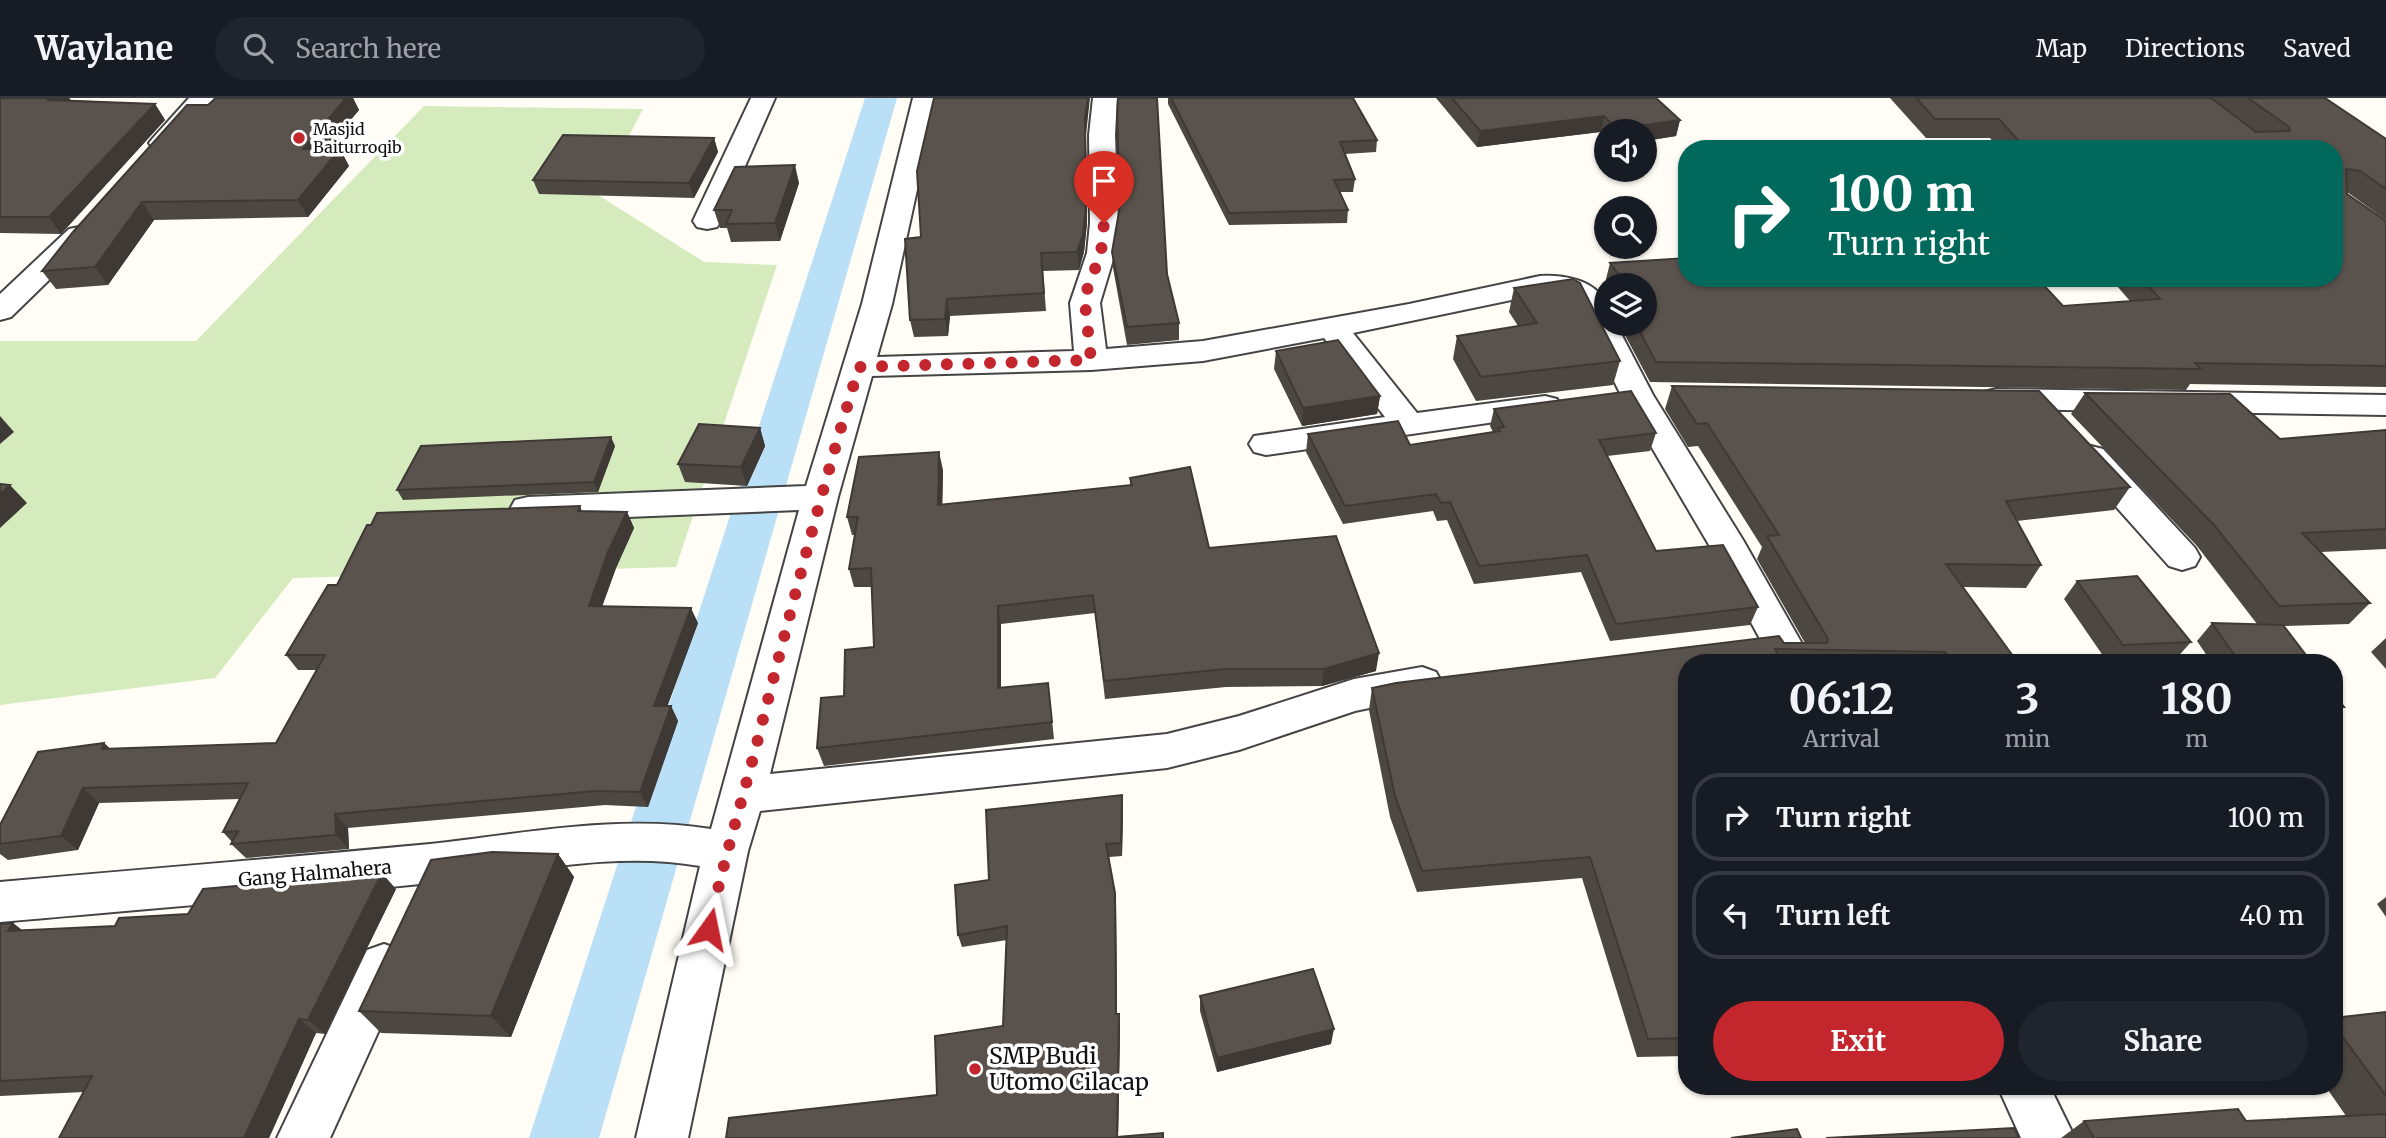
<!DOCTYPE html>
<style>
body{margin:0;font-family:Merriweather,serif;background:#20242c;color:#f1f3f6;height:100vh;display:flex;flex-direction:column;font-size:26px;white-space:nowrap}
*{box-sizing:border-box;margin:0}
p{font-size:23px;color:#9ea1a6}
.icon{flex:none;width:38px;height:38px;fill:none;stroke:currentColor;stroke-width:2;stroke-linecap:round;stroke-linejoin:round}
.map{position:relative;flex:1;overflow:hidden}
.details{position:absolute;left:1678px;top:556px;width:665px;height:441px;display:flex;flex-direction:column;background:#171b24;border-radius:28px;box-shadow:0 2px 5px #0004}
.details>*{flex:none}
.banner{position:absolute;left:1678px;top:42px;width:665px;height:147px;border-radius:28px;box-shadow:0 2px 5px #0004;background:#00695c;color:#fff;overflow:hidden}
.buttons{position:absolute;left:1594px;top:21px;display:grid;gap:14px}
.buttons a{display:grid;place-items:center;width:63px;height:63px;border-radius:50%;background:#171b24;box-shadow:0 2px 5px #0004;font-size:35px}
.pin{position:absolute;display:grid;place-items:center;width:60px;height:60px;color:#fff;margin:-72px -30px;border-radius:50% 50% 50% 0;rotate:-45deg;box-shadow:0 0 7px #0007}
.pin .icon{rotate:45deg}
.me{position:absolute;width:77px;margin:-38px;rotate:12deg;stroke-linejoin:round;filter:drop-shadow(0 0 5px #0008)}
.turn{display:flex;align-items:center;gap:24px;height:147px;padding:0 35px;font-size:32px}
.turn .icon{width:91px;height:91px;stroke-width:2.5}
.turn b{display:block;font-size:49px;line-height:60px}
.eta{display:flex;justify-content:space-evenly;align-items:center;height:119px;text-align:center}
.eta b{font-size:42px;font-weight:700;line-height:49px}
.action{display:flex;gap:14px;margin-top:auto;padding:14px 35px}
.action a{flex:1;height:80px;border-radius:42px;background:#c4262e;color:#fff;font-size:28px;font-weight:700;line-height:80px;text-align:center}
.action a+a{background:#20242c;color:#f1f3f6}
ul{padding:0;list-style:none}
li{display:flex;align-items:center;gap:21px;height:88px;margin:0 14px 10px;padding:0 21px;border:4px solid #363941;border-radius:28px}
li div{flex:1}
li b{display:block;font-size:26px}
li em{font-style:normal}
header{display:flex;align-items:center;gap:42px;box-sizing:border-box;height:98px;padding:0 35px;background:#171b24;border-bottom:2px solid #363941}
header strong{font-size:33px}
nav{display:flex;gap:38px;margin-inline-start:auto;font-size:24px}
.search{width:490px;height:63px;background:#20242c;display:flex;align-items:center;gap:18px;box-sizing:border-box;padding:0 24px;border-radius:38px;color:#9ea1a6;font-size:26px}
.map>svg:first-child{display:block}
.green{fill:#d5ebbd}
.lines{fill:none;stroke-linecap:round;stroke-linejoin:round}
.canal{fill:#b9e0f7;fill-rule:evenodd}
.minor-casing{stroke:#444;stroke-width:4}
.minor{fill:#fff;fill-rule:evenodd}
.wall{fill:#4d4742}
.shaded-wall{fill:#3f3936}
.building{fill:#5a524d;stroke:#3f3936;stroke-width:2}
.route{stroke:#c4262e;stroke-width:12;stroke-dasharray:0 21.6}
.poi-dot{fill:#c4262e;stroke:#fff;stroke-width:2.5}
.labels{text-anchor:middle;stroke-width:7;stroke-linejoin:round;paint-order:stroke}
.far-poi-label{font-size:16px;fill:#111;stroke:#fff;text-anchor:start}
.street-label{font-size:19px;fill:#111;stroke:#fff}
.near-poi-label{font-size:23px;fill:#111;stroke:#fff;text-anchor:start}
</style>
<header>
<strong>Waylane</strong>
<div class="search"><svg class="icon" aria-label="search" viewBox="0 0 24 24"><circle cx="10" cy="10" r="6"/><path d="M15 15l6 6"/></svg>Search here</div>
<nav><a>Map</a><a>Directions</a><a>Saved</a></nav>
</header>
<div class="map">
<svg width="2386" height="1040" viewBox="0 0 2386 1040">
<rect width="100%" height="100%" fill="#fffdf5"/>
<path class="green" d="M424 8 643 11 598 97 704 164 777 167 676 469 293 480 215 580 0 607V243H196Z"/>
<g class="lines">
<path class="canal" d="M865 0H897L599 1040H529Z"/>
<g class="minor-casing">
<path id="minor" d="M189 0H214L171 50 162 53 153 50 149 45 153 40Z
M751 0H775L721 123 717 129 707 131 697 129 693 123Z
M913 0H937L892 206 877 259 1074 253 1070 205 1087 155 1090 125 1089 37 1093 0H1117L1115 37 1118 125 1115 155 1100 205 1106 251 1203 243 1409 206 1540 178C1562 177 1594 181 1605 204 1608 210 1606 219 1606 226H1616L1653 297 1743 442 1813 565H1773L1712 452 1621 297 1576 207 1558 196H1540L1353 235 1417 315 1545 298 1557 301 1561 308 1557 315 1266 357 1254 354 1249 346 1254 338 1385 319 1324 240 1203 263 1091 272 872 278 838 399 770 676 1167 636 1239 618 1354 581 1422 569 1436 574 1442 585 1436 596 1355 613 1239 652 1167 670 760 713 748 753 688 1040H636L700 768C611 752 519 776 430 785 287 800 143 811 0 824V784C143 771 287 760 430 746 523 736 617 716 711 731L799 412 528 423 515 420 510 411 515 402 528 399 806 388 862 206Z
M79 129 89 131 93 137 89 143 11 219 0 222V196L69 131Z
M1996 291 2386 297V317L1996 311 1984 308 1980 301 1984 294Z
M2091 348 2103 351 2195 450 2200 459 2195 468 2182 472 2169 468 2079 367 2074 359 2079 351Z
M384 846 401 852 408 868 330 1040H277L367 852Z
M1998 989H2050L2075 1040H2021Z"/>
</g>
<use href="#minor" class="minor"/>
</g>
<path class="wall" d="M0 0H69L71 2 155 6 165 22 61 136 0 135Z
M216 0H353L359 12 326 51H340L349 68 308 119 154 122 108 187 56 191 42 173Z
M1168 0H1353L1377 42 1376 54 1345 56 1355 81 1353 94H1340L1348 112 1347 125 1229 127 1168 6Z
M1436 0H1656L1680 22 1676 38 1645 43V33H1606V41L1600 34 1477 49Z
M1890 0H2325L2386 41V122L2347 94V96L2386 123V289L2190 286 2186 292 1650 284 1619 226H1645V187L1606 188 1605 185 1610 165 1897 184 2063 208 2130 203 2110 180H2334V51H1999L1990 40H1926Z
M1086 37 1087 125 1084 154 1079 172 1043 173 1046 213 950 218 948 238 914 239 910 222 921 139Z
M714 40 718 54 694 100 539 96 533 82Z
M799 85 780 143 731 144 727 130H720L714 112Z
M1120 108 1167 176 1179 225V242L1127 247 1113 170 1112 154Z
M1514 190 1620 263 1613 287 1476 303 1453 261 1457 238 1518 228 1509 214Z
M1276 253 1380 298 1377 316 1302 328 1274 271Z
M1672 288 2130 389 2114 412 2017 423 2041 467 2026 490 1963 489 2018 565H1687V958L1637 959 1582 780 1417 794 1390 719 1369 612 1372 590 1784 545H1805L1757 461 1762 449 1698 348 1688 349 1665 311Z
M2085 295 2280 341 2386 332V451L2321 454 2370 505 2349 526 2284 528 2312 565H2212L2197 543 2212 525 2257 526 2197 448 2071 316Z
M1494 311 1656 335 1650 353 1607 358 1656 453 1758 509 1750 527 1610 543 1581 474 1474 486 1447 422 1437 423 1433 413 1343 426 1306 354 1308 336 1410 347 1493 334 1490 328Z
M760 330 765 348 747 388 685 384 678 366Z
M615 348 598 394 403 402 397 392Z
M943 372 942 407 1130 387V380L1209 450 1376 573 1322 588 1226 589 1105 601 1095 515 1001 526V590L1050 603 1054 641 824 668 817 650 844 598 874 549 872 489H854L849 471 855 437H852L847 419Z
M580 408 582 413 627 414 634 430 616 470 602 508 698 525 667 608H671L678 623 648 709 605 707 348 730 349 751 246 760 231 746 232 744 223 734 240 701 99 705 78 752 8 762 0 756V727L104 645 110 651 276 645 317 572H298L286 557 337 487Z
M2077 483 2191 544 2175 562 2108 565 2064 501Z
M2386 540V571L2371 554Z
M2334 596 2344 609 2334 618Z
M1122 697 1123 711 1122 758 1109 759 1116 808 1117 916 1120 928 1118 1039 1163 1040H726L937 997 1003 928 1007 842 962 849 958 837 989 782Z
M558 756 574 779 511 939 381 935 359 913Z
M396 791 325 936 316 935 269 1040H59L84 994 0 998V826L22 832 115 828 188 816Z
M2386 799V819L2377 806Z
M1200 898 1331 946 1217 974 1200 913Z
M2386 914V1040H2061L2084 1023H2246L2346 1018 2326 989H2334V920Z"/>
<path class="shaded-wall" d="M50 0H69L73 6 48 2Z
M346 0H353L359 12 312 68 303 51Z
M1088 0H1090L1086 37 1087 125 1084 154 1079 172 1077 154 1085 20Z
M155 6 165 22 61 136 49 119Z
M1604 18 1600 34 1477 49 1480 33Z
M1680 22 1676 38 1645 43V33H1616L1617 31Z
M714 40 718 54 694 100 689 85Z
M340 51 349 68 308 119 298 102Z
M795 67 799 85 780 143 775 125Z
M142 104 154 122 108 187 95 169Z
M947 201 950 218 948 238 945 221Z
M1380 298 1377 316 1302 328 1303 310Z
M0 318 14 334 0 346Z
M760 330 765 348 747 388 741 369Z
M611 339 615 348 598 394 594 384Z
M939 354 943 372 942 426 938 407Z
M10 387 27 405 0 430V396Z
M627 414 634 430 616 470 597 523 589 508 608 454Z
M998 508 1001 526V608L998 590Z
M691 510 698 525 662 623 654 608Z
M1379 555 1376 573 1322 588 1324 571Z
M671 608 678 623 648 709 640 694Z
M104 645 120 660 102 651Z
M83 690 99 705 78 752 61 738Z
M1122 697 1123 711 1122 758 1121 745Z
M335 716 348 730 349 751 336 737Z
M558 756 574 779 511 939 491 918Z
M382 775 396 791 325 936 308 922Z
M1115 795 1116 808 1117 928 1116 916Z
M13 825 34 841 8 833Z
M1119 916 1120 928 1118 1040H1117Z
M299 921 316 935 269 1040H244Z
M1334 931 1331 946 1217 974V960Z"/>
<path class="building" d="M0 0H50L48 2 155 6 49 119H0Z
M216 0H346L303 51H340L298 102 142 104 95 169 42 173 73 134 187 7H208Z
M934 0H1088L1085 20 1086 108 1083 137 1077 154 1041 155 1044 195 947 201 945 221 910 222 905 141 921 139 917 73Z
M1118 0H1157L1167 176 1179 225 1127 229 1112 154 1120 108 1117 21Z
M1171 0H1353L1377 42 1340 44 1355 81 1334 82 1348 112 1229 115Z
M1452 0H1656L1680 22 1617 31 1604 18 1480 33Z
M1916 0H2211L2256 34 2290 33 2289 29 2248 0H2325L2386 41V91L2360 73 2346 71 2347 96 2386 123V268L2195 265 2201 271 1656 264 1636 226H1645V187H1614L1611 179 1619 177 1610 165 1687 160V180H1893L1897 184H1987L2037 180 2063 208 2160 201 2141 180H2334V51H2026L1999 21H1935Z
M563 37 714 40 689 85 533 82Z
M795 67 775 125 726 126 732 112H714L735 69Z
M1573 181 1580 185 1620 263 1481 279 1457 238 1537 225 1514 190Z
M1338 242 1380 298 1303 310 1276 253Z
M1672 288 2039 293 2130 389 2006 403 2041 467 1946 466 2018 565H1953L1945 554 1775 551 1783 565H1687V940L1648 941 1590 759 1422 773 1395 698 1372 590 1396 585 1779 538 1784 545H1827L1828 541 1767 438 1779 437 1707 325 1697 326Z
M1631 293 1656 335 1599 342 1656 453 1723 447 1758 509 1616 526 1587 457 1479 468 1450 404 1441 405 1436 396 1345 408 1308 336 1398 323 1410 347 1500 333 1498 330 1504 329 1494 311Z
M2085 295 2230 296 2280 341 2386 332V431L2302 435 2370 505 2279 508 2214 427Z
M699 326 760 330 741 369 678 366Z
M611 339 594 384 397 392 421 348Z
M939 354 938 407 1132 387 1130 380 1190 369 1209 450 1336 438 1379 555 1324 571H1226L1104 583 1093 497 998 508V590L1048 585 1052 624 817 650 821 600 844 598 845 552 874 549 871 470 849 471 858 419H847L859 359Z
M0 386 10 387 0 396Z
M580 408 578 413 627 414 608 454 589 508 691 510 654 608H671L640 694 596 693 335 716 336 737 231 746 238 733 223 734 248 685 83 690 61 738 0 746V727L38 654 104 645 102 651 276 645 325 557H286L328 487H337L367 427H371L377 415Z
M2137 478 2191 544 2123 547 2077 483Z
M2212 525 2283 527 2312 565H2240Z
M2334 596 2344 609H2334Z
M1122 697 1121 745 1106 746 1115 795 1116 916H1119L1117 1039 1163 1035V1040H726L729 1020 937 997 935 938 1003 928 1007 828 958 837 955 787 989 782 986 712Z
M492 754 558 756 491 918 359 913 431 762Z
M382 775 308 922 299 921 244 1040H59L92 978 0 983V826L13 825 8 833 115 828 119 820 188 816 203 791Z
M1313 871 1334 931 1217 960 1200 898Z
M2386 914V998L2334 927V920Z
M2238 1011 2246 1023 2386 1016V1040H2094L2084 1023Z
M2014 1030 2019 1040H1826Z
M1797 1031 1801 1040H1731Z"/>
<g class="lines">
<path class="route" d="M709 831C722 768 741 707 757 645 789 519 821 394 859 269L1091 262 1085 205 1087 192 1101 155 1104 125"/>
</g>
<g class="poi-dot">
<circle cx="299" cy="40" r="7"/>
<circle cx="975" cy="971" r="7"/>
</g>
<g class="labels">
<g class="far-poi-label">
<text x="313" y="37">Masjid<tspan x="313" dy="18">Baiturroqib</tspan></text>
</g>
<g class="street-label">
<text transform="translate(315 775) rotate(-5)" y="7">Gang Halmahera</text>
</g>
<g class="near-poi-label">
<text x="989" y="966">SMP Budi<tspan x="989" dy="26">Utomo Cilacap</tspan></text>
</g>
</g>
</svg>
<div class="buttons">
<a><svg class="icon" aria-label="sound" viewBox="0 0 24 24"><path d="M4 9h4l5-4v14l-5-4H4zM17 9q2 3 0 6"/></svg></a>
<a><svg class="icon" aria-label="search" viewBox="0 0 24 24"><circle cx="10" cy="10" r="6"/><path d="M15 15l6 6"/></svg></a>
<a><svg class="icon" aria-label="layers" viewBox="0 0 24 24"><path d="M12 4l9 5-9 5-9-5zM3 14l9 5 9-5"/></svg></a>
</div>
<div class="pin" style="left:1104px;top:125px;background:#d93025"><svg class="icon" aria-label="arrive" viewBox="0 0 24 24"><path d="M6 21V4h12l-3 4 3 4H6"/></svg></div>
<svg class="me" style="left:709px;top:831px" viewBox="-20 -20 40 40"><path d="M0-17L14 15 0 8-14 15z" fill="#c4262e" stroke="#fff" stroke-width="4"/></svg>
<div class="banner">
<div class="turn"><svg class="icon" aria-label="right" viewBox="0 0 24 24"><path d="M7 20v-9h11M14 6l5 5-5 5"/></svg><div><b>100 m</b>Turn right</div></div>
</div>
<section class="details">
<div class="eta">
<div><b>06:12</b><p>Arrival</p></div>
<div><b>3</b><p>min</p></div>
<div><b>180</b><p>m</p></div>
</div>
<ul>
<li><svg class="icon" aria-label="right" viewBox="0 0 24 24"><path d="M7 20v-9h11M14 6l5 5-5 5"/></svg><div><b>Turn right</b></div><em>100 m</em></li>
<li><svg class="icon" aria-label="left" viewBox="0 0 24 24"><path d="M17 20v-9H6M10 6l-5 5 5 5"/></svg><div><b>Turn left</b></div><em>40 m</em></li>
</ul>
<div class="action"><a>Exit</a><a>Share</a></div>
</section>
</div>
